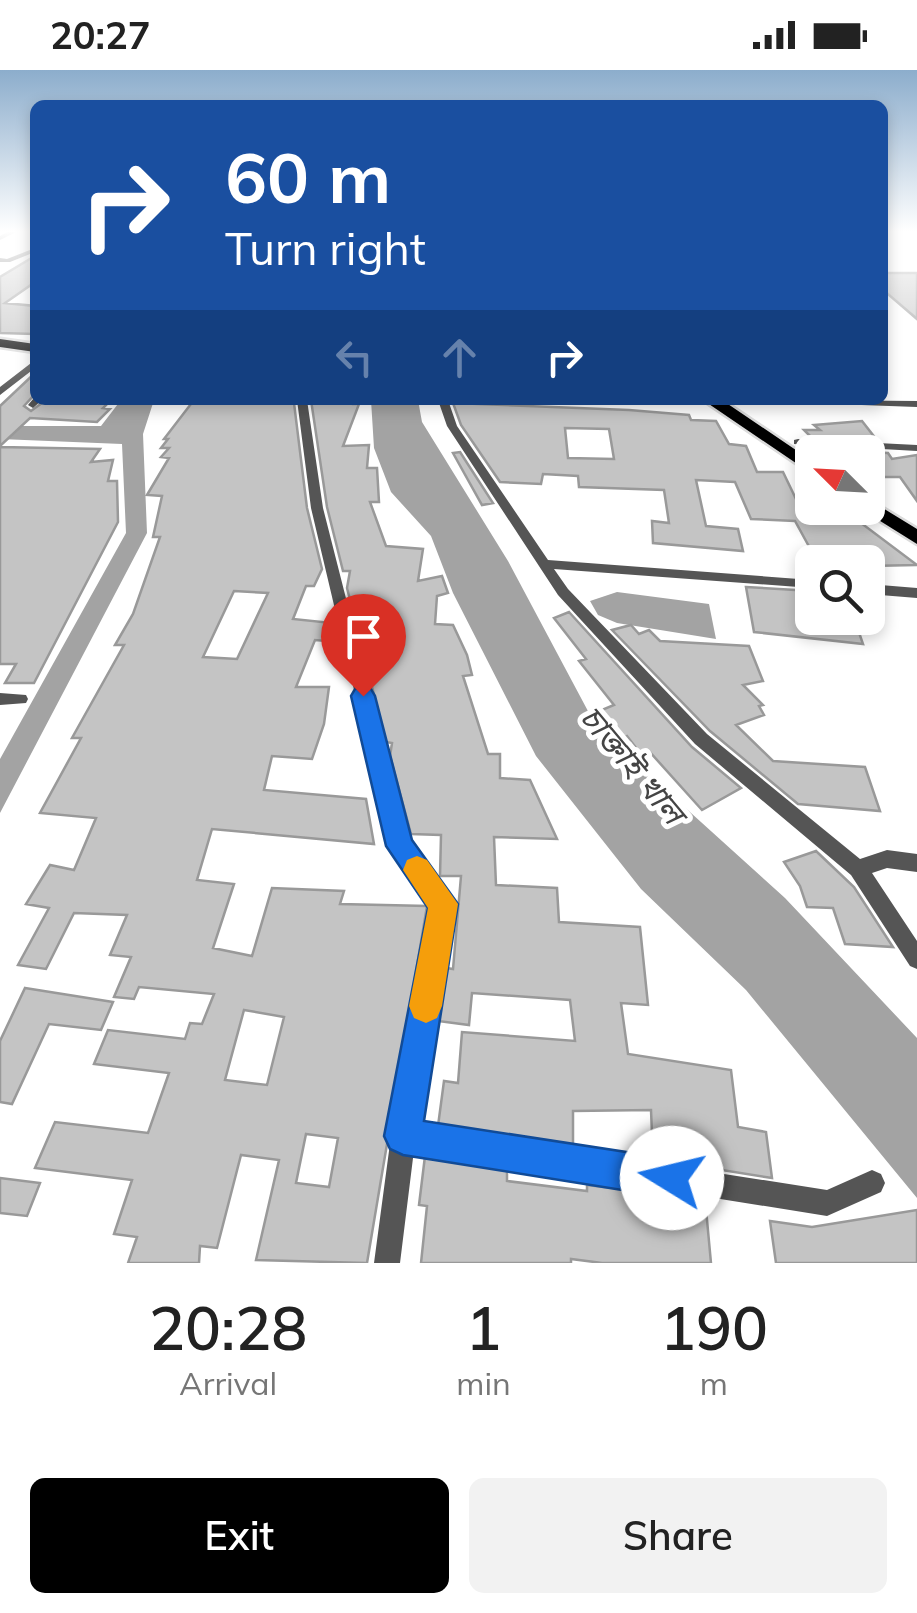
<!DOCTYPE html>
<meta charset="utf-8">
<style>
body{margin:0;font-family:Mulish,"Noto Sans Bengali",sans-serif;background:#f2f2f2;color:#222;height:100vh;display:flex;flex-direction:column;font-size:38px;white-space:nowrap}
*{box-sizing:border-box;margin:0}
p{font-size:32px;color:#767676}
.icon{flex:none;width:55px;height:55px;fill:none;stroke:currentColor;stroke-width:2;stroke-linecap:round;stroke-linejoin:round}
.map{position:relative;height:1193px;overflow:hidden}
.details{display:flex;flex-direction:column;background:#fff;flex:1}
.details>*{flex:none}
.banner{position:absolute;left:30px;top:30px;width:858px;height:305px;border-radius:15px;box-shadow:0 5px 15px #0003;background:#1a4fa0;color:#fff;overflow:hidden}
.needle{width:65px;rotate:294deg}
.controls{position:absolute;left:795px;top:365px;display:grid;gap:20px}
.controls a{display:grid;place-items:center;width:90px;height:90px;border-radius:15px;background:#fff;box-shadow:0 5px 15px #0003;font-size:50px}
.pin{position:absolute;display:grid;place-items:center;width:85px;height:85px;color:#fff;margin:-102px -42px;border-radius:50% 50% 50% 0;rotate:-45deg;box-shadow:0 0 10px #0007}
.pin .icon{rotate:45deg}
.me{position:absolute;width:110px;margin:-55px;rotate:279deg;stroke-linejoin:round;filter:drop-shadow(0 0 8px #0008)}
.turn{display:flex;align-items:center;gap:35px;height:210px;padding:0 30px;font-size:45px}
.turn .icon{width:130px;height:130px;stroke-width:2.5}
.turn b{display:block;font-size:70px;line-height:85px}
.lanes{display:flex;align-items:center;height:95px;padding:0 30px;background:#0003;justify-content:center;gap:50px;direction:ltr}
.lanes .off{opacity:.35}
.eta{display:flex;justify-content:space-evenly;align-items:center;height:170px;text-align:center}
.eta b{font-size:60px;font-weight:600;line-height:70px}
.primary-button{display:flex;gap:20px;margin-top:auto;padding:20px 30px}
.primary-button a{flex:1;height:115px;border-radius:15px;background:#000;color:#fff;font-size:40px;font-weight:600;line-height:115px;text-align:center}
.primary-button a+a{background:#f2f2f2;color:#222}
.status{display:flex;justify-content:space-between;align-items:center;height:70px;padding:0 50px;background:#fff;direction:ltr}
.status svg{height:28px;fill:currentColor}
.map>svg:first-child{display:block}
.water{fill:#a3a3a3}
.building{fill:#c4c4c4;stroke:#999;stroke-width:2.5;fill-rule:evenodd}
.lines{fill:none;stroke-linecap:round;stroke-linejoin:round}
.trunk-casing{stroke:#dbdbdb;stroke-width:5}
.minor{fill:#555;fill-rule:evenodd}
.trunk{fill:#000;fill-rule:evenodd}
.route{fill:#1a73e8;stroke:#114b97;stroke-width:2.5}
.slow{fill:#f59e0b}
.labels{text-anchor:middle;stroke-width:10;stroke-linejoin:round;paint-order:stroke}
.water-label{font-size:32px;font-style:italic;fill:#444;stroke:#fff}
</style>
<div class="status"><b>20:27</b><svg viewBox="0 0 49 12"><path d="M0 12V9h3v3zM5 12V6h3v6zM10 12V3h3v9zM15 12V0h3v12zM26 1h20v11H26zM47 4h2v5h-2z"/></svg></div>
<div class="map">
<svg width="917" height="1193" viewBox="0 0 917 1193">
<rect width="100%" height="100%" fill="#fff"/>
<path class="water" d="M121 330H154L143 364 147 463 0 743V689L126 463 122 374 0 369V356H101Z
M371 330H418L422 352 508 491 597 658 785 828 917 968V1128L746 920 641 819 536 686 453 523 431 466 391 422 374 378Z
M617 522 709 534 716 569 617 553 598 545 590 531Z"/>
<path class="building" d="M35 186V212L5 233 35 236V264L0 263V207Z
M882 203H917V249L882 219Z
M35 303V324L24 336 31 341 46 330H111L103 338 110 339 97 352 30 348 0 376V336Z
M194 330 294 333 307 438 322 499 314 516H306L293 549 332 553 326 571 315 570 296 617H329L324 654 312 689 272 686 264 720 366 729 374 774 212 759 197 810 234 814 213 878 252 886 272 818 344 821 340 834 427 836 367 1193 256 1190 279 1090 241 1085 217 1178 200 1176 199 1193H128L137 1167 114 1164 132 1110 35 1098 55 1052 148 1063 169 1003 94 994 108 960 185 969 190 953 202 954 214 924 139 917 134 929 114 927 131 887 110 885 127 845 74 843 46 899 18 895 49 838 26 834 50 795 74 800 96 748 40 743 81 668H72L124 575H115L133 544 160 467H153L162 426 147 425 169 388 161 387 169 378H161L168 369H164ZM234 521 268 523 237 589 203 587ZM244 940 284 947 267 1015 225 1010ZM306 1064 338 1068 329 1117 296 1113Z
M311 330H353V334H359L343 376 369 375 367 398H377L379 432H370L386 476 423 479 418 511 442 506 448 523 437 526 435 554 453 555 467 585 472 605 463 606 488 684H500V708L530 710 557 769 494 767 496 815 557 818 559 852 640 857 648 935 621 933 628 984 731 1000 738 1057 766 1062 772 1108 653 1089 651 1040 573 1041V1077L438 1056 444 1011 458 1013 462 962 575 971 570 930 472 923 469 955 438 951 446 898 453 899 461 806H440L441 765 411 764 390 686 392 673 386 672 347 518 350 501H343L327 437Z
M453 333 629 340 689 345 691 350 716 351 729 374 746 376 757 402H783L796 429H812V438H853L861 453 917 495 869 496 877 511H868V492L817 491 795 451 751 449 735 412 696 410 706 456 738 459 743 481 653 473 652 451 669 453 664 420 579 417 578 406 543 404 541 414 500 412 461 355ZM565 358 609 359 614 389 568 388Z
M862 351 876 369 810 366 804 360H820L814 355Z
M0 377 100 379 91 392 113 390 108 411H117L118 452 34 613H5L16 594H0Z
M826 380 888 383 892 389 917 385V431L900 407H868V382Z
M460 382 493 433 482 435 453 383Z
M746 517 812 521V548H854L863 574 754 562Z
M569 542 692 677 741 718 702 740 648 680 640 683 627 666 618 670 597 642 614 635 579 591 586 589 554 548Z
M631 555 639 564 649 560 660 571 749 576 763 611 743 615 763 635 759 636 764 645 736 655 773 691 865 697 880 741 798 734 710 661 612 560Z
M816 781 854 817 893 877 845 874 833 838 807 837 800 816 784 792Z
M25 918 113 932 101 960 49 954 12 1034 0 1032V971Z
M425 1086 507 1099V1111L587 1121V1115L629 1120V1128L706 1139 711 1193H602L571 1189V1193H421L427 1136 419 1135Z
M0 1108 40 1113 27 1146 0 1143Z
M917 1140V1193H776L770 1151 812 1157Z"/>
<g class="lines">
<g class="trunk-casing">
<path id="trunk" d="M0 269 35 274V282L0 277Z
M703 330H722L812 391V404Z
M868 429 917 459V474L861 439 868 438Z"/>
</g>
<path class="minor" d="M7 162H16L0 170V166Z
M35 178V182L10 192H0V188L7 189Z
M35 290V298L0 325V317Z
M34 328 42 330 33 338 28 335Z
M297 330H307L323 438 408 772 453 834 417 1056 827 1120 872 1100 881 1104 885 1113 881 1122 827 1146 414 1080 400 1193H374L391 1066 433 836 391 776 311 438Z
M438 330H448L457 356 548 490 812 510V518L554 499 568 519 707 664 860 789 887 780 917 784V802L887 798 872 803 917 871V899L910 896 851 805 695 674 558 525 447 356Z
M801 330 917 331V337L806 333Z
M798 369 917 375V381L794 374V370Z
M868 514 917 518V528L868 524Z
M0 623 26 625 28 629 26 633 0 635Z"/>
<use href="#trunk" class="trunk"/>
</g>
<linearGradient id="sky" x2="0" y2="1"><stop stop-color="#8cadcc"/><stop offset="0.49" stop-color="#fff"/><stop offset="1" stop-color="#fff" stop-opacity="0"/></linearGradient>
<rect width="917" height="329" fill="url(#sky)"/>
<path class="route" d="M363 617 371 619 375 626 412 770 458 834 424 1051 672 1089 686 1095 692 1108 686 1122 672 1128 403 1085 390 1079 384 1066 428 838 386 776 351 626 355 619Z"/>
<path class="slow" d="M417 786 427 790 458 834 442 936 437 948 426 953 414 948 409 936 428 838 403 800 407 790Z"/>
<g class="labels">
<g class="water-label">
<text transform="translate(632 695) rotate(50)" y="11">চাক্তাই খাল</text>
</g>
</g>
</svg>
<div class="controls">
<a><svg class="needle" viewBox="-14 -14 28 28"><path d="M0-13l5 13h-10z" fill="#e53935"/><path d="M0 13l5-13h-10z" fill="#767676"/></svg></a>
<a><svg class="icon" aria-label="search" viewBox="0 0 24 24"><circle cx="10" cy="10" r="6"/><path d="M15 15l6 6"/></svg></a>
</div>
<div class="pin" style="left:363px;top:626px;background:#d93025"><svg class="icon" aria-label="arrive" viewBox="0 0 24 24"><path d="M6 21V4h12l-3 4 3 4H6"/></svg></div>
<svg class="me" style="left:672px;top:1108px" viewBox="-20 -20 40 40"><circle r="19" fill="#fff"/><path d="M0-13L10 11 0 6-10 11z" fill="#1a73e8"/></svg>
<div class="banner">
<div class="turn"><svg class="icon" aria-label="right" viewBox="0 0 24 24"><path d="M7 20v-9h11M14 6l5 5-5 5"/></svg><div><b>60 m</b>Turn right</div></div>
<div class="lanes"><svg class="icon off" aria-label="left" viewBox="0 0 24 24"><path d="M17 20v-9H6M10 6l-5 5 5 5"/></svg><svg class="icon off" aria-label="ahead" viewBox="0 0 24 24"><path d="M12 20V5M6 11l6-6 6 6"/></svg><svg class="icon" aria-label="right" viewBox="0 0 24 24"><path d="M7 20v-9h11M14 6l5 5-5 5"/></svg></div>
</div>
</div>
<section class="details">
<div class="eta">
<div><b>20:28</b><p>Arrival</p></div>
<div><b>1</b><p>min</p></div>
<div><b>190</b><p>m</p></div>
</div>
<div class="primary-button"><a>Exit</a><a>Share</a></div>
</section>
